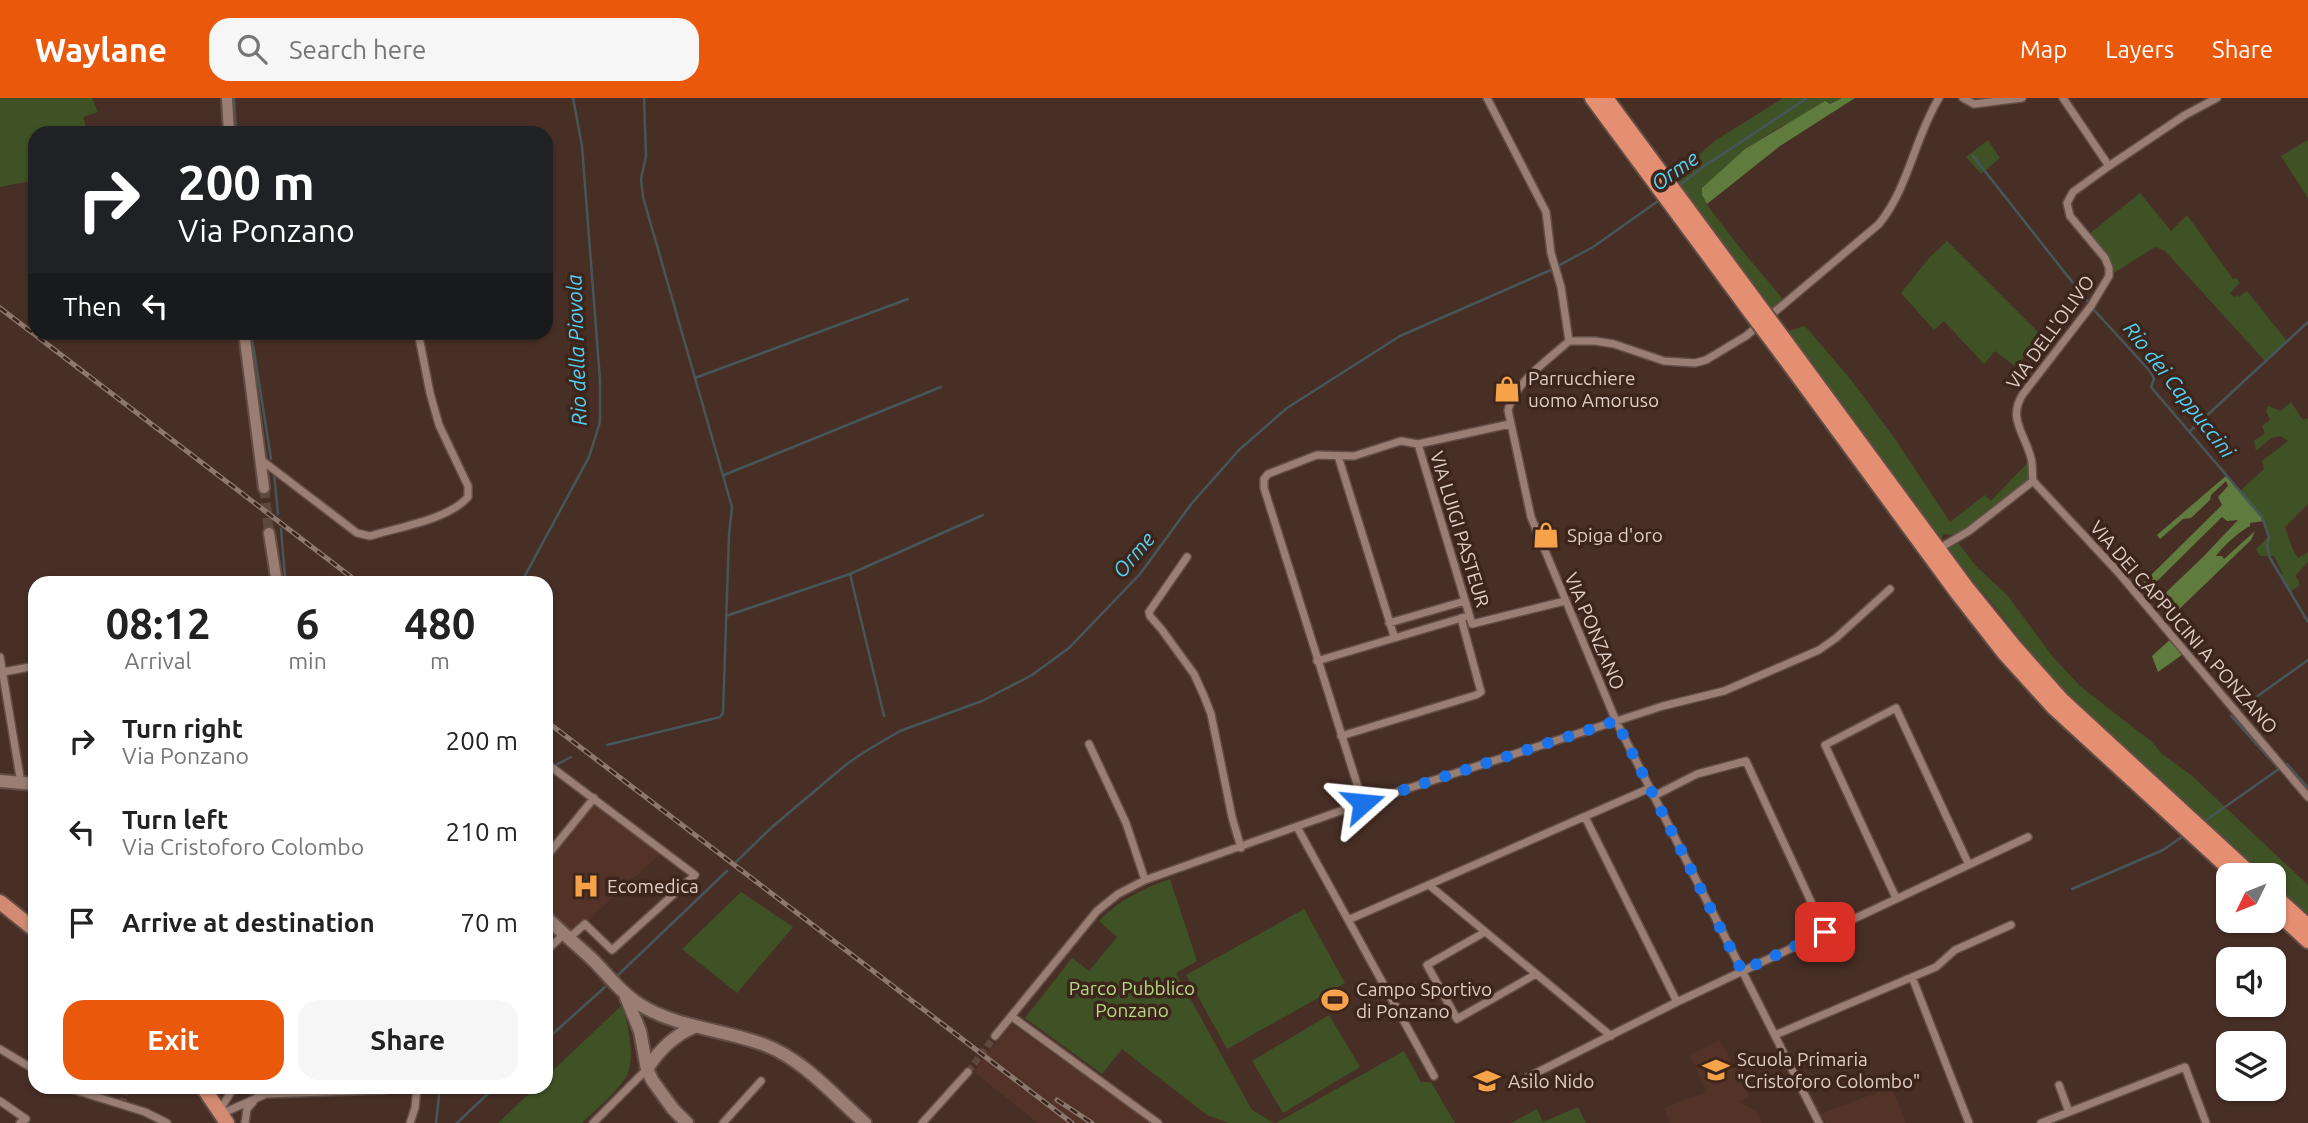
<!DOCTYPE html>
<style>
body{margin:0;font-family:Ubuntu,sans-serif;background:#f6f6f6;color:#222;height:100vh;display:flex;flex-direction:column;font-size:26px;white-space:nowrap}
*{box-sizing:border-box;margin:0}
p{font-size:23px;color:#767676}
.icon{flex:none;width:38px;height:38px;fill:none;stroke:currentColor;stroke-width:2;stroke-linecap:round;stroke-linejoin:round}
.map{position:relative;flex:1;overflow:hidden}
.drawer{position:absolute;left:28px;top:478px;width:525px;height:518px;display:flex;flex-direction:column;background:#fff;border-radius:21px;box-shadow:0 2px 5px #0004}
.drawer>*{flex:none}
.banner{position:absolute;left:28px;top:28px;width:525px;height:214px;border-radius:21px;box-shadow:0 2px 5px #0004;background:#202124;color:#fff;overflow:hidden}
.needle{width:46px;rotate:227deg}
.fabs{position:absolute;left:2216px;top:765px;display:grid;gap:14px}
.fabs a{display:grid;place-items:center;width:70px;height:70px;border-radius:14px;background:#fff;box-shadow:0 2px 5px #0004;font-size:35px}
.pin{position:absolute;display:grid;place-items:center;width:60px;height:60px;color:#fff;margin:-30px;border-radius:14px;box-shadow:0 4px 10px #0006}
.me{position:absolute;width:77px;margin:-38px;rotate:72deg;stroke-linejoin:round;filter:drop-shadow(0 0 5px #0008)}
.turn{display:flex;align-items:center;gap:24px;height:147px;padding:0 35px;font-size:32px}
.turn .icon{width:91px;height:91px;stroke-width:2.5}
.turn b{display:block;font-size:49px;line-height:60px}
.then{display:flex;align-items:center;height:66px;padding:0 35px;background:#0003;gap:14px;font-size:26px}
.eta{display:flex;justify-content:space-evenly;align-items:center;height:119px;text-align:center}
.eta b{font-size:42px;font-weight:700;line-height:49px}
.button{display:flex;gap:14px;margin-top:auto;padding:14px 35px}
.button a{flex:1;height:80px;border-radius:21px;background:#ea580c;color:#fff;font-size:28px;font-weight:700;line-height:80px;text-align:center}
.button a+a{background:#f6f6f6;color:#222}
ul{padding:0;list-style:none}
li{display:flex;align-items:center;gap:21px;height:91px;padding:0 35px}
li div{flex:1}
li b{display:block;font-size:26px}
li em{font-style:normal}
header{display:flex;align-items:center;gap:42px;box-sizing:border-box;height:98px;padding:0 35px;background:#ea580c;color:#fff}
header strong{font-size:33px}
nav{display:flex;gap:38px;margin-inline-start:auto;font-size:24px}
.search{width:490px;height:63px;background:#f6f6f6;display:flex;align-items:center;gap:18px;box-sizing:border-box;padding:0 24px;border-radius:21px;color:#767676;font-size:26px}
.map>svg:first-child{display:block}
.built{fill:#533327}
.green{fill:#3f5225}
.forest{fill:#607b3e}
.lines{fill:none;stroke-linecap:round;stroke-linejoin:round}
.stream{stroke:#465659;stroke-width:2.5}
.minor-tunnel{stroke:#5e473e;stroke-width:7;stroke-dasharray:7 3.5;stroke-linecap:butt}
.tertiary-tunnel{stroke:#5e473e;stroke-width:10;stroke-dasharray:10 5;stroke-linecap:butt}
.minor-casing{stroke:#624e46;stroke-width:10}
.tertiary-casing{stroke:#624e46;stroke-width:14}
.secondary-casing{stroke:#624e46;stroke-width:16}
.primary-casing{stroke:#624e46;stroke-width:18}
.trunk-casing{stroke:#624e46;stroke-width:18}
.minor{stroke:#9b7e73;stroke-width:7}
.tertiary{stroke:#9b7e73;stroke-width:10}
.secondary{stroke:#9b7e73;stroke-width:12}
.primary{stroke:#d28b72;stroke-width:14}
.trunk{stroke:#e48f72;stroke-width:14}
.rail-casing{stroke:#8d7870;stroke-width:5}
.rail{stroke:#3d251c;stroke-width:2.5;stroke-dasharray:8;stroke-linecap:butt}
.trunk-bridge-casing{stroke:#624e46;stroke-width:18;stroke-linecap:butt}
.trunk-bridge{stroke:#e48f72;stroke-width:14}
.route{stroke:#1a73e8;stroke-width:12;stroke-dasharray:0 21.6}
.labels{text-anchor:middle;stroke-width:7;stroke-linejoin:round;paint-order:stroke}
.street-label{font-size:19px;fill:#decdc7;stroke:#3d251c}
.poi-label{font-size:19px;fill:#decdc7;stroke:#3d251c;text-anchor:start}
.park-label{font-size:19px;fill:#b3da82;stroke:#3d251c}
.water-label{font-size:21px;font-style:italic;fill:#50d4f6;stroke:#3d251c}
</style>
<header>
<strong>Waylane</strong>
<div class="search"><svg class="icon" aria-label="search" viewBox="0 0 24 24"><circle cx="10" cy="10" r="6"/><path d="M15 15l6 6"/></svg>Search here</div>
<nav><a>Map</a><a>Layers</a><a>Share</a></nav>
</header>
<div class="map">
<svg width="2308" height="1025" viewBox="0 0 2308 1025">
<rect width="100%" height="100%" fill="#482f26"/>
<path class="built" d="M594 700 663 753 569 840 546 817V759Z
M1010 925 1152 1025H1038L974 974Z
M1720 942 1749 999 1739 1004 1756 1013 1762 1025H1670L1664 1010 1706 994 1690 957Z
M1891 989 1906 1025H1826L1821 1016Z"/>
<path class="green" d="M0 0H92L98 14 83 19 88 35H35V82L0 89Z
M1783 0H1842L1782 28 1745 51 1702 97 1707 107 1740 150 1786 205 1773 216 1672 80 1716 42Z
M1988 42 2000 60 1981 76 1966 59Z
M2308 42V100L2281 58Z
M2140 95 2171 133 2187 117 2233 181 2236 180 2240 185 2230 195 2234 199 2237 197 2239 199 2247 193 2287 243 2265 263 2165 153 2155 149 2109 178V170L2087 138Z
M1947 143 2044 240 2028 262 2024 259 2021 262 2025 266 2020 272 1995 253 1984 266 1944 223 1934 232 1901 195 1930 159Z
M1805 228 1852 283 1895 341 1950 424 1985 397 1991 403 2031 361 2033 383C2012 399 1969 443 1943 436L1941 444 1787 235 1791 232Z
M2291 304 2303 322 2308 320V406L2285 429 2292 450 2298 460 2308 454V464L2295 478 2299 483V488L2290 494 2281 478 2283 476 2274 458H2260L2256 451 2269 438 2262 419 2239 394 2264 371 2262 363 2288 343 2280 338 2271 340 2256 353 2254 343 2265 335 2262 328 2270 322 2266 313 2268 308 2281 313Z
M1955 441 1976 468 2008 498 2053 559 2080 588 2152 644 2162 656 2191 677 2308 787V820L2273 788V777H2261L2137 664 2057 588 1988 500 1964 474 1945 447Z
M1170 781 1197 863 1176 875 1252 1012 1274 1025H1229L1207 1017 1122 951 1102 976 1025 920 1072 860 1089 873 1117 839 1099 823C1119 802 1142 791 1170 781Z
M741 794 793 829 737 895 682 851Z
M1304 811 1345 885 1227 951 1186 877Z
M621 908C629 924 635 961 627 977 619 993 595 1012 582 1025H498L536 989H546V979Z
M1329 917 1360 969 1283 1015 1252 963Z
M1404 953 1421 984H1431L1455 1025H1276Z
M1578 1009 1586 1025H1511L1537 1011 1543 1024Z"/>
<path class="forest" d="M1842 0H1855L1780 48 1707 106 1702 97V90L1745 51 1825 3 1830 6Z
M2227 377C2238 393 2256 405 2264 423L2250 425V428C2239 434 2223 448 2216 458H2222L2224 461 2255 433 2251 442 2172 518 2168 517 2164 511H2159L2157 503 2203 459 2238 422 2227 423 2222 419 2148 492 2144 488V484L2222 407 2218 399 2228 388 2226 383 2211 397 2210 402 2191 420 2183 421 2160 441 2157 437Z
M2173 539 2186 554 2158 574 2152 558Z"/>
<g class="lines">
<path class="stream" d="M234 0 236 35
M1973 58 2088 204
M1677 89 1703 69 1807 0
M1558 168 1593 149 1661 101
M2094 212 2150 273 2154 281 2151 289 2262 419 2269 439 2267 447 2270 460 2308 524
M251 234 271 361
M695 280 908 201
M2190 333 2308 224
M274 375 278 416
M724 377 941 289
M281 431 285 479
M850 476 884 618
M521 485 589 359 600 324V282L582 48 573 0
M726 518 850 476 983 417
M2241 610 2308 562
M2231 618 2279 671
M607 647 720 619 723 615 729 437 732 409 643 99 641 81 646 58 644 0
M2287 666 2308 690
M552 669 571 659
M2202 725 2279 671
M736 764 772 729 848 665 866 653 900 633 982 603 1032 577 1069 550 1140 476 1192 405 1239 352 1287 310 1400 238 1553 171
M2072 791 2163 752 2185 737
M617 878 727 773
M546 942 605 889
M436 1025 440 989
M457 1025 495 989"/>
<path class="minor-tunnel" d="M968 974 995 938
M122 1007 127 989"/>
<path class="tertiary-tunnel" d="M264 390 269 435"/>
<g class="minor-casing">
<path id="minor" d="M1487 0 1546 114 1551 155 1561 189 1569 243
M1963 0 1974 6 2022 0
M2063 0 2109 68 2185 17 2217 0
M1418 346 1472 526 1565 503
M1338 358 1394 538
M260 361 357 435 370 438C398 429 448 422 468 399V388L439 327 430 295 418 234
M2033 383 2117 473 2308 699
M1945 447 1969 433 2033 383C2032 375 2033 367 2031 360 2025 336 2007 320 2023 296L2091 208 2109 178V170L2105 160 2070 118 2067 105 2073 94 2109 68
M1187 459 1149 514 1150 518 1162 532 1194 576 1204 598 1211 616 1232 719 1241 750
M1389 525 1465 503
M0 559 21 685
M1317 563 1465 519
M3 574 35 568
M1341 638 1476 597 1481 594 1461 520
M1089 646 1126 725 1145 782
M546 665 695 777 612 852 585 826 569 840
M1654 698 1697 676 1746 663 1825 834
M1363 705 1264 390V381L1268 376 1317 357 1354 358 1401 343 1418 346 1510 326
M1585 719 1677 904
M1297 729 1434 978
M546 759 594 700
M1429 787 1611 938
M1896 800 1825 647 1896 610 1969 767
M1348 822 1650 690
M1485 834 1427 867 1457 921 1536 876
M546 853 563 837
M1912 879 1969 1025
M1011 918 1158 1025
M1775 937 1936 869 1955 852 2011 827
M995 938 1097 813 1118 796 1145 782 1363 705 1663 608 1724 593 1819 552 1836 540 1890 491
M0 951 35 972
M1528 979 1677 904 2028 739
M2059 987 2069 1014
M65 989 145 1014 167 1025
M129 989 137 991
M242 989 266 996 383 992 397 989
M207 992 227 989
M0 1003 26 1021 20 1025
M220 1012 234 989
M221 1016 266 996
M245 1025 247 1011 253 1004
M410 1025 415 1010 417 989
M593 1025 647 971
M723 1025 761 983
M922 1025 968 974
M1819 1025 1616 623 1531 419 1508 312C1516 283 1547 263 1569 243H1595L1614 246 1664 263 1695 265 1706 262 1746 238 1879 126C1909 89 1914 41 1939 0
M2041 1025 2185 969 2206 1025"/>
</g>
<g class="tertiary-casing">
<path id="tertiary" d="M227 0 229 35
M244 234 264 390
M269 435 277 485"/>
</g>
<g class="secondary-casing">
<path id="secondary" d="M0 683 35 686
M546 819C561 834 577 847 593 862 608 877 620 894 639 906 677 930 723 931 765 947 804 962 834 998 865 1025
M626 899 640 933 647 971 652 982 673 1011 687 1025
M647 971C659 952 673 938 694 929"/>
</g>
<g class="primary-casing">
<path id="primary" d="M0 804 35 832
M203 989 227 1025"/>
</g>
<g class="trunk-casing">
<path id="trunk" d="M1592 0 1748 211
M1606 0 1755 202
M1786 244 1967 490 2014 548 2062 602 2252 777
M1778 251 1958 496 2004 555 2053 609 2236 777
M2273 796 2308 828
M2273 811 2308 843"/>
</g>
<use href="#minor" class="minor"/>
<use href="#tertiary" class="tertiary"/>
<use href="#secondary" class="secondary"/>
<use href="#primary" class="primary"/>
<use href="#trunk" class="trunk"/>
<g class="rail-casing">
<path id="rail" d="M0 210 359 485
M546 623 1072 1025
M1057 1002 1092 1025"/>
</g>
<use href="#rail" class="rail"/>
<g class="trunk-bridge-casing">
<path id="trunk-bridge" d="M1755 202 1786 244
M1748 211 1778 251"/>
</g>
<use href="#trunk-bridge" class="trunk-bridge"/>
</g>
<g class="lines">
<path class="route" d="M1363 705 1616 623 1742 873 1825 834"/>
</g>
<defs>
<g id="shop-bare" transform="scale(2.1)"><path d="M-5-2.5h2.3a2.7 3.5 0 0 1 5.4 0H5L5.5 6h-11ZM-1.5-2.5h3a1.5 2.3 0 0 0-3 0Z" fill="#f6a248" stroke="#3d251c" stroke-width="2.5" paint-order="stroke"/></g>
<g id="hospital-bare" transform="scale(2.1)"><path d="M-5-5h3v3.5h4V-5h3V5h-3V1.5h-4V5h-3Z" fill="#f6a248" stroke="#3d251c" stroke-width="2.5" paint-order="stroke"/></g>
<g id="stadium-bare" transform="scale(2.1)"><path d="M0-5a6.5 5 0 1 0 0 10a6.5 5 0 1 0 0-10ZM-3.5-1.8h7v3.6h-7Z" fill="#f6a248" stroke="#3d251c" stroke-width="2.5" paint-order="stroke"/></g>
<g id="school-bare" transform="scale(2.1)"><path d="M0-5L7-2L0 1L-7-2ZM-4 1L0 2.5L4 1V4Q0 6-4 4Z" fill="#f6a248" stroke="#3d251c" stroke-width="2.5" paint-order="stroke"/></g>
</defs>
<g fill-rule="evenodd">
<use href="#shop-bare" x="1507" y="291"/>
<use href="#shop-bare" x="1546" y="437"/>
<use href="#hospital-bare" x="586" y="788"/>
<use href="#stadium-bare" x="1335" y="902"/>
<use href="#school-bare" x="1716" y="972"/>
<use href="#school-bare" x="1487" y="983"/>
</g>
<g class="labels">
<g class="street-label">
<text transform="translate(2050 234) rotate(-54)" y="7">VIA DELL'OLIVO</text>
<text transform="translate(1460 431) rotate(73)" y="7">VIA LUIGI PASTEUR</text>
<text transform="translate(2184 529) rotate(49)" y="7">VIA DEI CAPPUCINI A PONZANO</text>
<text transform="translate(1595 533) rotate(67)" y="7">VIA PONZANO</text>
</g>
<g class="poi-label">
<text x="1528" y="287">Parrucchiere<tspan x="1528" dy="22">uomo Amoruso</tspan></text>
<text x="1567" y="444">Spiga d'oro</text>
<text x="607" y="795">Ecomedica</text>
<text x="1356" y="898">Campo Sportivo<tspan x="1356" dy="22">di Ponzano</tspan></text>
<text x="1737" y="968">Scuola Primaria<tspan x="1737" dy="22">"Cristoforo Colombo"</tspan></text>
<text x="1508" y="990">Asilo Nido</text>
</g>
<g class="park-label">
<text x="1132" y="897">Parco Pubblico<tspan x="1132" dy="22">Ponzano</tspan></text>
</g>
<g class="water-label">
<text transform="translate(1675 73) rotate(-35)" y="7">Orme</text>
<text transform="translate(577 252) rotate(-92)" y="7">Rio della Piovola</text>
<text transform="translate(2179 292) rotate(52)" y="7">Rio dei Cappuccini</text>
<text transform="translate(1134 457) rotate(-50)" y="7">Orme</text>
</g>
</g>
</svg>
<div class="fabs">
<a><svg class="needle" viewBox="-14 -14 28 28"><path d="M0-13l5 13h-10z" fill="#e53935"/><path d="M0 13l5-13h-10z" fill="#767676"/></svg></a>
<a><svg class="icon" aria-label="sound" viewBox="0 0 24 24"><path d="M4 9h4l5-4v14l-5-4H4zM17 9q2 3 0 6"/></svg></a>
<a><svg class="icon" aria-label="layers" viewBox="0 0 24 24"><path d="M12 4l9 5-9 5-9-5zM3 14l9 5 9-5"/></svg></a>
</div>
<div class="pin" style="left:1825px;top:834px;background:#d93025"><svg class="icon" aria-label="arrive" viewBox="0 0 24 24"><path d="M6 21V4h12l-3 4 3 4H6"/></svg></div>
<svg class="me" style="left:1363px;top:705px" viewBox="-20 -20 40 40"><path d="M0-17L14 15 0 8-14 15z" fill="#1a73e8" stroke="#fff" stroke-width="4"/></svg>
<div class="banner">
<div class="turn"><svg class="icon" aria-label="right" viewBox="0 0 24 24"><path d="M7 20v-9h11M14 6l5 5-5 5"/></svg><div><b>200 m</b>Via Ponzano</div></div>
<div class="then">Then<svg class="icon" aria-label="left" viewBox="0 0 24 24"><path d="M17 20v-9H6M10 6l-5 5 5 5"/></svg></div>
</div>
<section class="drawer">
<div class="eta">
<div><b>08:12</b><p>Arrival</p></div>
<div><b>6</b><p>min</p></div>
<div><b>480</b><p>m</p></div>
</div>
<ul>
<li><svg class="icon" aria-label="right" viewBox="0 0 24 24"><path d="M7 20v-9h11M14 6l5 5-5 5"/></svg><div><b>Turn right</b><p>Via Ponzano</p></div><em>200 m</em></li>
<li><svg class="icon" aria-label="left" viewBox="0 0 24 24"><path d="M17 20v-9H6M10 6l-5 5 5 5"/></svg><div><b>Turn left</b><p>Via Cristoforo Colombo</p></div><em>210 m</em></li>
<li><svg class="icon" aria-label="arrive" viewBox="0 0 24 24"><path d="M6 21V4h12l-3 4 3 4H6"/></svg><div><b>Arrive at destination</b></div><em>70 m</em></li>
</ul>
<div class="button"><a>Exit</a><a>Share</a></div>
</section>
</div>
